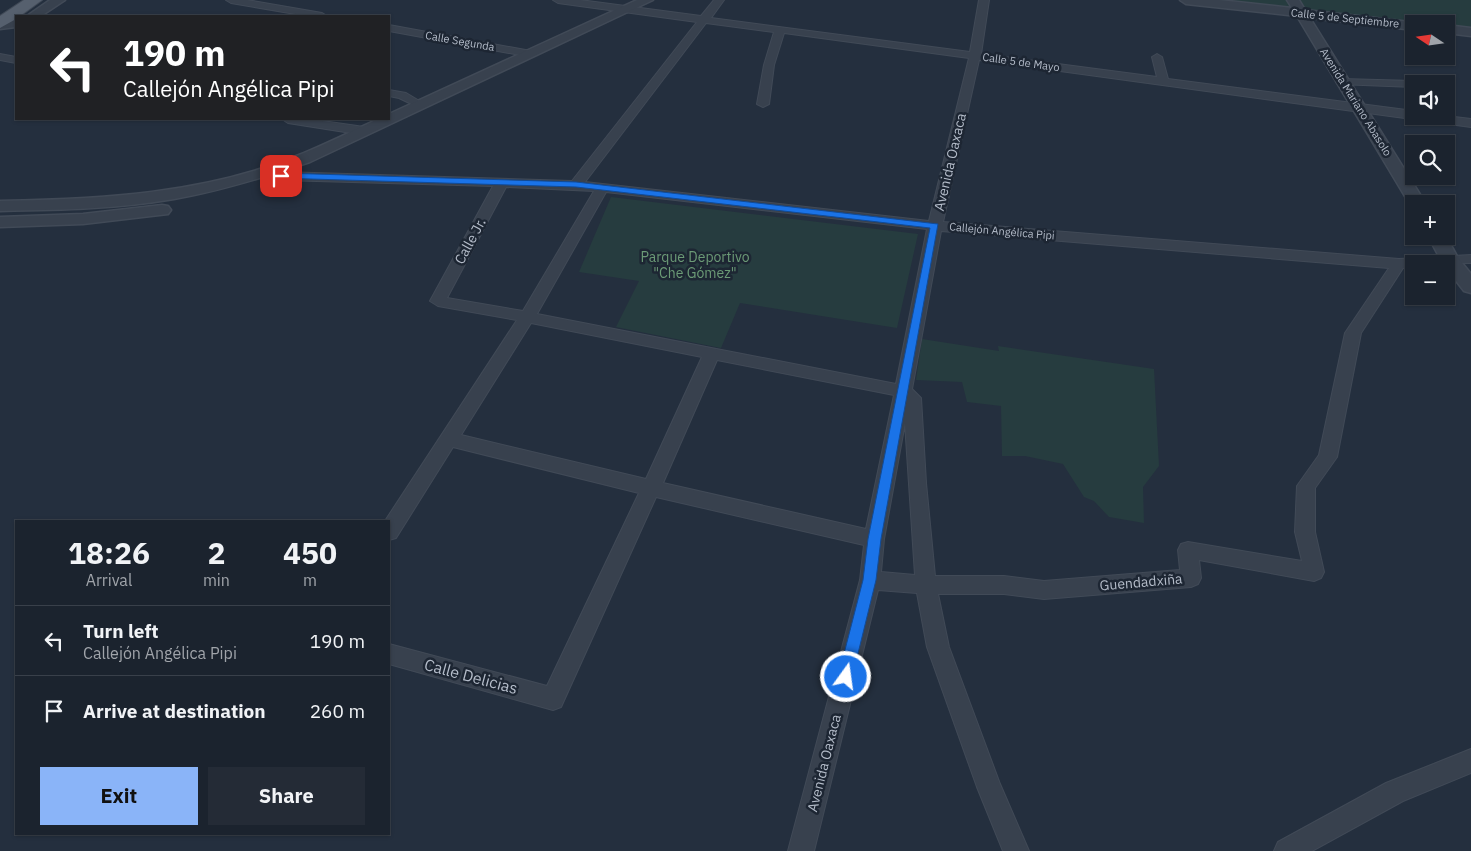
<!DOCTYPE html>
<meta charset="utf-8">
<style>
body{margin:0;font-family:"IBM Plex Sans",sans-serif;background:#242b36;color:#f1f3f6;height:100vh;display:flex;flex-direction:column;font-size:19px;white-space:nowrap}
*{box-sizing:border-box;margin:0}
p{font-size:16px;color:#a0a4aa}
.icon{flex:none;width:28px;height:28px;fill:none;stroke:currentColor;stroke-width:2;stroke-linecap:round;stroke-linejoin:round}
.map{position:relative;flex:1;overflow:hidden}
.sheet{position:absolute;left:15px;top:520px;width:375px;height:315px;display:flex;flex-direction:column;background:#1b232e;border-radius:0px;box-shadow:0 1px 4px #0004,0 0 0 1px #39404a}
.sheet>*{flex:none}
.guide{position:absolute;left:15px;top:15px;width:375px;height:105px;border-radius:0px;box-shadow:0 1px 4px #0004,0 0 0 1px #39404a;background:#202124;color:#fff;overflow:hidden}
.needle{width:32px;rotate:283deg}
.controls{position:absolute;left:1405px;top:15px;display:grid;gap:10px}
.controls a{display:grid;place-items:center;width:50px;height:50px;border-radius:0px;background:#1b232e;box-shadow:0 1px 4px #0004,0 0 0 1px #39404a;font-size:25px}
.pin{position:absolute;display:grid;place-items:center;width:42px;height:42px;color:#fff;margin:-21px;border-radius:10px;box-shadow:0 2px 8px #0006}
.me{position:absolute;width:55px;margin:-28px;rotate:14deg;stroke-linejoin:round;filter:drop-shadow(0 0 4px #0008)}
.turn{display:flex;align-items:center;gap:18px;height:105px;padding:0 25px;font-size:22px}
.turn .icon{width:65px;height:65px;stroke-width:2.5}
.turn b{display:block;font-size:35px;line-height:42px}
.eta{display:flex;justify-content:space-evenly;align-items:center;height:85px;text-align:center}
.eta b{font-size:30px;font-weight:800;line-height:35px}
.action{display:flex;gap:10px;margin-top:auto;padding:10px 25px}
.action a{flex:1;height:58px;border-radius:0px;background:#8ab4f8;color:#111;font-size:20px;font-weight:800;line-height:58px;text-align:center}
.action a+a{background:#242b36;color:#f1f3f6}
ul{padding:0;list-style:none}
li{display:flex;align-items:center;gap:15px;height:70px;padding:0 25px;border-top:1px solid #39404a}
li div{flex:1}
li b{display:block;font-size:19px}
li em{font-style:normal}
.map>svg:first-child{display:block}
.green{fill:#263c3f}
.lines{fill:none;stroke-linecap:round;stroke-linejoin:round}
.minor-casing{stroke:#414a57;stroke-width:2}
.tertiary-casing{stroke:#414a57;stroke-width:3}
.primary-casing{stroke:#414a57;stroke-width:2}
.minor{fill:#38414e;fill-rule:evenodd}
.tertiary{fill:#38414e;fill-rule:evenodd}
.primary{fill:#56606e;fill-rule:evenodd}
.route{fill:#1a73e8;stroke:#114b97}
.labels{text-anchor:middle;stroke-width:5;stroke-linejoin:round;paint-order:stroke}
.far-street-label{font-size:11px;fill:#b4bcc9;stroke:#1d2633}
.street-label{font-size:14px;fill:#b4bcc9;stroke:#1d2633}
.park-label{font-size:14px;fill:#6b9a76;stroke:#1d2633}
.near-street-label{font-size:16px;fill:#b4bcc9;stroke:#1d2633}
</style>
<div class="map">
<svg width="1471" height="851" viewBox="0 0 1471 851">
<rect width="100%" height="100%" fill="#242f3e"/>
<path class="green" d="M1181 0H1471V31L1446 29V24H1414Z
M611 197 918 234 897 328 740 303 721 348 616 327 639 281 579 272Z
M922 339 999 351 998 346 1154 369 1159 466 1143 487 1144 523 1109 517 1094 501 1084 497 1063 464 1025 456H1002L1001 406 967 402 962 382 916 380Z"/>
<g class="lines">
<g class="minor-casing">
<path id="minor" d="M226 0H247L322 13 327 16H307L231 3Z
M553 0H580L701 16 714 0H724L711 18 970 52 979 0H989L981 54 1157 77 1152 57 1157 54 1162 57 1168 79 1414 111V116H1446L1471 119V127L979 60 943 222 1399 259 1471 255V263L1414 264V267L1403 268 1361 333 1337 457 1315 488V532L1324 572 1321 578 1314 581 1199 560 1201 578 1198 584 1191 587 1044 599 1004 594H938L949 647 1000 784 1029 851H1003L977 787 927 647 917 593 878 590 814 851H788L860 580 864 545 656 497 561 707 553 710 389 664V644L547 686 639 493 453 447 396 538 389 540V521H385L517 320 438 306 430 301 493 186 281 180 261 174 260 171 266 167 282 172 572 181 697 22 558 3ZM706 23 774 32 764 65 757 104 763 107 769 104 774 65 784 33 969 58 929 221 585 182ZM506 187 594 191 523 311 447 298ZM606 192 927 229 896 384 537 314ZM941 231 1389 268 1345 333 1319 455 1297 486 1295 532 1302 561 1188 542 1181 544 1178 550 1180 570 1044 581 1004 576H935L926 483 921 398 912 389ZM531 323 702 357 646 479 461 435ZM717 360 894 395 866 529 663 483ZM905 423 915 575 881 572 884 539Z
M389 25 531 51 536 54 531 57 389 31Z
M0 54 16 57V63L0 60Z
M1342 79 1414 81 1419 84H1414V87L1338 84 1336 82Z
M389 90 406 93 426 105 420 108 399 98 389 96Z
M282 119H309L364 127 370 131 364 135 288 123Z
M1471 749V773L1403 801 1312 851H1274L1278 842 1386 783Z"/>
</g>
<g class="tertiary-casing">
<path id="tertiary" d="M50 0H65L41 16H27Z
M637 0H653L310 162C265 177 220 191 174 199 117 209 58 210 0 211V201C101 199 204 194 299 155 326 144 352 131 378 119H389V114Z
M1180 0H1219L1292 8 1287 0H1299L1305 10 1419 23 1414 24V30L1310 18 1426 204H1414V208H1412L1297 16 1186 4Z
M16 19V27L0 29V21Z
M1446 25 1471 28V36L1446 33Z
M162 205 168 206 171 210 168 214 83 224 0 227V217L83 214Z
M1428 236H1446L1458 258 1471 274V293L1464 291 1446 268V264H1443Z"/>
</g>
<g class="primary-casing">
<path id="primary" d="M24 0H42L20 16H16V19L0 28V16Z"/>
</g>
<use href="#minor" class="minor"/>
<use href="#tertiary" class="tertiary"/>
<use href="#primary" class="primary"/>
</g>
<path class="route" d="M281 173 576 182 938 224 881 539 876 580 851 682 846 684 840 682 838 677 863 580 868 539 930 228 576 187 278 178 276 176Z"/>
<g class="labels">
<g class="far-street-label">
<text transform="translate(1345 18) rotate(6)" y="4">Calle 5 de Septiembre</text>
<text transform="translate(460 41) rotate(10)" y="4">Calle Segunda</text>
<text transform="translate(1021 62) rotate(8)" y="4">Calle 5 de Mayo</text>
<text transform="translate(1356 102) rotate(58)" y="4">Avenida Mariano Abasolo</text>
<text transform="translate(1002 231) rotate(5)" y="4">Callejón Angélica Pipi</text>
</g>
<g class="street-label">
<text transform="translate(950 162) rotate(-77)" y="5">Avenida Oaxaca</text>
<text transform="translate(470 241) rotate(-62)" y="5">Calle Jr.</text>
<text transform="translate(1141 582) rotate(-5)" y="5">Guendadxiña</text>
<text transform="translate(824 763) rotate(-76)" y="5">Avenida Oaxaca</text>
</g>
<g class="park-label">
<text x="695" y="262">Parque Deportivo<tspan x="695" dy="16">"Che Gómez"</tspan></text>
</g>
<g class="near-street-label">
<text transform="translate(471 676) rotate(15)" y="6">Calle Delicias</text>
</g>
</g>
</svg>
<div class="controls">
<a><svg class="needle" viewBox="-14 -14 28 28"><path d="M0-13l5 13h-10z" fill="#e53935"/><path d="M0 13l5-13h-10z" fill="#a0a4aa"/></svg></a>
<a><svg class="icon" aria-label="sound" viewBox="0 0 24 24"><path d="M4 9h4l5-4v14l-5-4H4zM17 9q2 3 0 6"/></svg></a>
<a><svg class="icon" aria-label="search" viewBox="0 0 24 24"><circle cx="10" cy="10" r="6"/><path d="M15 15l6 6"/></svg></a>
<a>+</a>
<a>−</a>
</div>
<div class="pin" style="left:281px;top:176px;background:#d93025"><svg class="icon" aria-label="arrive" viewBox="0 0 24 24"><path d="M6 21V4h12l-3 4 3 4H6"/></svg></div>
<svg class="me" style="left:846px;top:677px" viewBox="-20 -20 40 40"><circle r="17" fill="#1a73e8" stroke="#fff" stroke-width="3"/><path d="M0-11L8 9 0 5-8 9z" fill="#fff"/></svg>
<div class="guide">
<div class="turn"><svg class="icon" aria-label="left" viewBox="0 0 24 24"><path d="M17 20v-9H6M10 6l-5 5 5 5"/></svg><div><b>190 m</b>Callejón Angélica Pipi</div></div>
</div>
<section class="sheet">
<div class="eta">
<div><b>18:26</b><p>Arrival</p></div>
<div><b>2</b><p>min</p></div>
<div><b>450</b><p>m</p></div>
</div>
<ul>
<li><svg class="icon" aria-label="left" viewBox="0 0 24 24"><path d="M17 20v-9H6M10 6l-5 5 5 5"/></svg><div><b>Turn left</b><p>Callejón Angélica Pipi</p></div><em>190 m</em></li>
<li><svg class="icon" aria-label="arrive" viewBox="0 0 24 24"><path d="M6 21V4h12l-3 4 3 4H6"/></svg><div><b>Arrive at destination</b></div><em>260 m</em></li>
</ul>
<div class="action"><a>Exit</a><a>Share</a></div>
</section>
</div>
